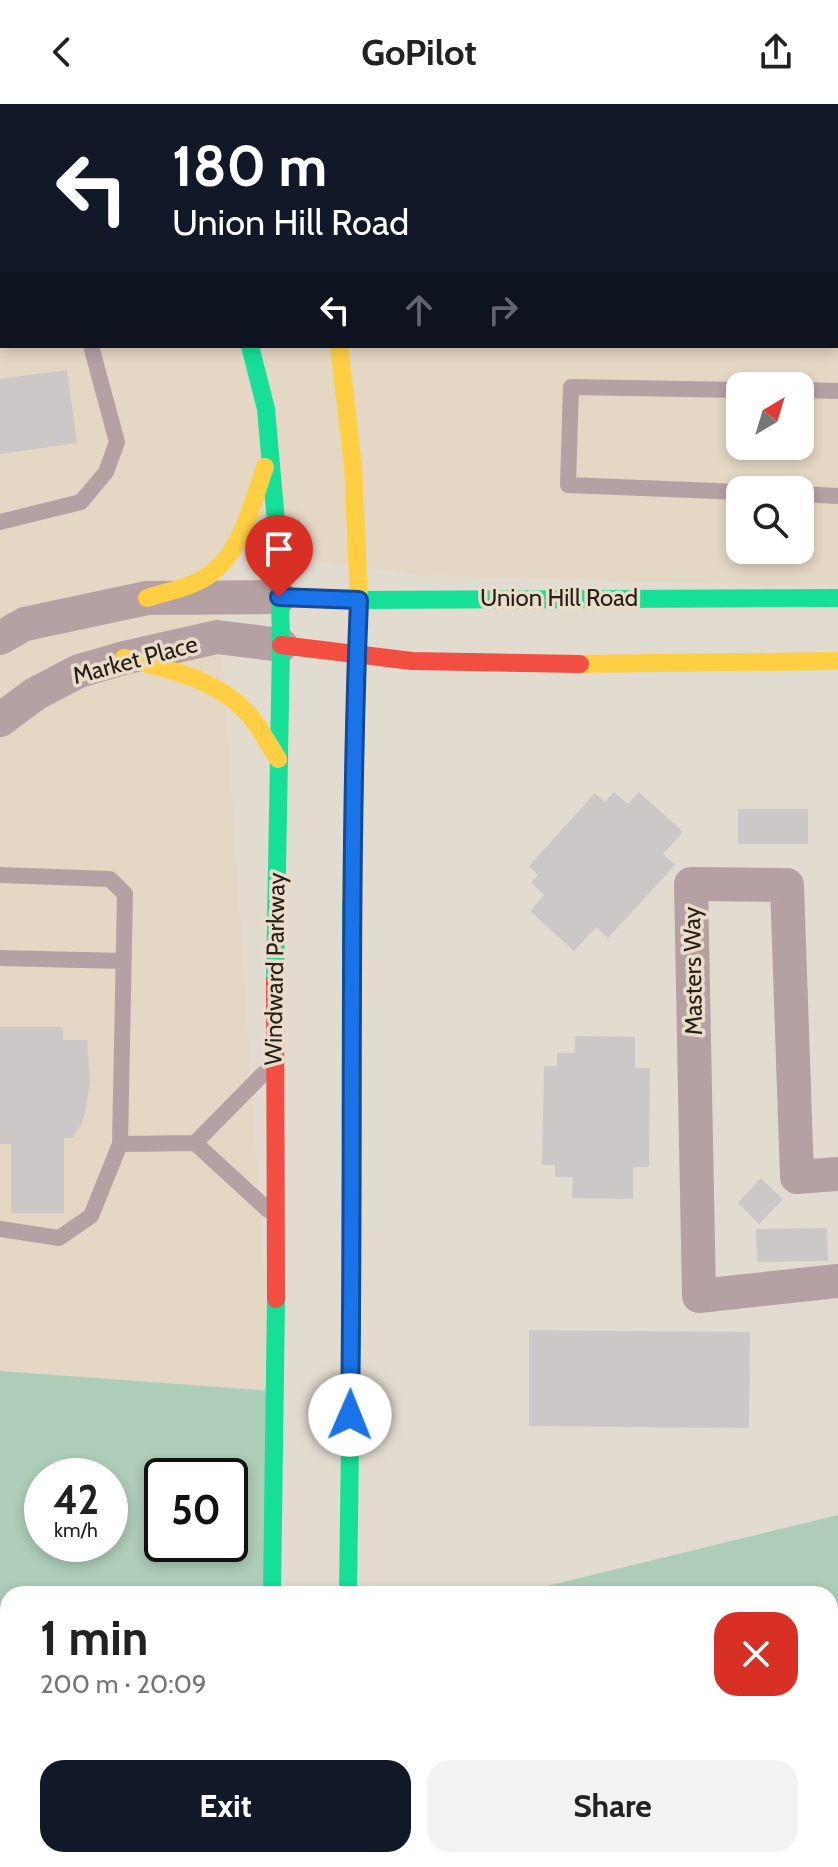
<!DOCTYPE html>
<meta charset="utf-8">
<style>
body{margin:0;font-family:Cabin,sans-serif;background:#f2f2f2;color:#222;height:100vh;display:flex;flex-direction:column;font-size:30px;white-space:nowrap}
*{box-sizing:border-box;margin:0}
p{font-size:26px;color:#767676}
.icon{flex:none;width:44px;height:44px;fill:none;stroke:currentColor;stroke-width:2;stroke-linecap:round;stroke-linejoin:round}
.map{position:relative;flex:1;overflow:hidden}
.drawer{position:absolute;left:0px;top:1482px;width:838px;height:282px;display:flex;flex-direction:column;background:#fff;border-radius:24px 24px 0 0;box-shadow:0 4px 12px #0003}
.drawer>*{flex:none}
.top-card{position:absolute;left:0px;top:0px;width:838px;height:244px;box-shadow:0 4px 12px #0003;background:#111827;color:#fff;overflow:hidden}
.needle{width:52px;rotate:38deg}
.tools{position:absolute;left:726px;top:268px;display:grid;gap:16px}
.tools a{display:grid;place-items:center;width:88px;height:88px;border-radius:16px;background:#fff;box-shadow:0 4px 12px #0003;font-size:40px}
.speed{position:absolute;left:24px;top:1354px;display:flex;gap:16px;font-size:40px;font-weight:700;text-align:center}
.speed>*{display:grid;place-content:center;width:104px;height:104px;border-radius:50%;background:#fff;box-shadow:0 4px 12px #0003;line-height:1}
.speed small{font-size:20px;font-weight:400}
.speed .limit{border:4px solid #111;border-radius:12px;background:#fff;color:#111}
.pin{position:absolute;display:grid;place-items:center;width:68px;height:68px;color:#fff;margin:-82px -34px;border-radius:50% 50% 50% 0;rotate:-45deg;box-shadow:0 0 8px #0007}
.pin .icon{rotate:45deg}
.me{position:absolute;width:88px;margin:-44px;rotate:1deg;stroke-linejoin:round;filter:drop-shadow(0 0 6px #0008)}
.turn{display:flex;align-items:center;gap:28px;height:168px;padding:0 40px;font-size:36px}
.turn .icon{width:104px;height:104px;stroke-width:2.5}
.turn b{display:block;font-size:56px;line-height:68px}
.lanes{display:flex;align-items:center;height:76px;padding:0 40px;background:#0003;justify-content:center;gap:40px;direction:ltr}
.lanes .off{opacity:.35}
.round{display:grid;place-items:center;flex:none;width:84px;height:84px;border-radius:24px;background:#f2f2f2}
.head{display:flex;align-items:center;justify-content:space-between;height:136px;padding:0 40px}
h1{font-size:48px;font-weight:800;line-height:60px}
.button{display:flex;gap:16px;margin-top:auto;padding:16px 40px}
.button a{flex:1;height:92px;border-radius:24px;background:#111827;color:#fff;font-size:32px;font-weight:800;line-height:92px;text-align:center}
.button a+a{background:#f2f2f2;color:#222}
header{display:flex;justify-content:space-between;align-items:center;height:104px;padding:0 40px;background:#fff;font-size:36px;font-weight:800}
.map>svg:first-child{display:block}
.built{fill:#e4d7c3;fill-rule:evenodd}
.green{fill:#adcdb8;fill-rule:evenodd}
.building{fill:#cbc8c7}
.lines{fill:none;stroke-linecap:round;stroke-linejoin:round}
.lane{stroke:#b5a0a4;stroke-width:16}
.street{stroke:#b5a0a4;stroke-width:34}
.fast{stroke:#16e098;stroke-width:18}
.slow{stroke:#ffcf43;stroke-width:18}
.jam{stroke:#f24e42;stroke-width:18}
.route-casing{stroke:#114b97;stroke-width:20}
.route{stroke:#1a73e8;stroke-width:14}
.labels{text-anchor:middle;stroke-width:7;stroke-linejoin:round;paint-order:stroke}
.street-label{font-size:24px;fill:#262019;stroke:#eadcc8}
</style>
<header><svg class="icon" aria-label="back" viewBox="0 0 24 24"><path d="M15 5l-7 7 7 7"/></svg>GoPilot<svg class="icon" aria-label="share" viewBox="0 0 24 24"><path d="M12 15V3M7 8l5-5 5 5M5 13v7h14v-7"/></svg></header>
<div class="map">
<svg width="838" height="1763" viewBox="0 0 838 1763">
<rect width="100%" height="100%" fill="#e2dbd0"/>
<path class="built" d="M0 0H838V480L770 481 427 471 215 445 272 1287 0 1267ZM2 2H836V242H2ZM740 282H800V342H740ZM740 386H800V446H740Z"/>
<path class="green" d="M0 1267 272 1287 267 1490H8V1756H257L256 1763H0ZM42 1372H110V1440H42ZM162 1372H230V1440H162Z
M838 1411V1763H484L482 1756H830V1490H514Z"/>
<path class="building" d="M67 266 77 339 0 350V275Z
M614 688 628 700 639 688 683 728 663 750 675 761 608 834 596 823 574 847 530 807 544 791 531 779 538 771 529 762 595 689 605 698Z
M738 705H808V740H738Z
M0 923H63V936H87L90 978 85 1009 81 1021 72 1034H64V1109H11V1040H0Z
M575 932 635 933V964H650L649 1063H633V1095L572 1094 573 1073H555V1061H542L544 962H557V949H575Z
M761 1074 783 1095 759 1120 738 1099Z
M827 1124 828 1157 757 1158 756 1125Z
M529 1226 750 1228 749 1324 529 1322Z"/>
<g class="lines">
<path class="lane" d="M12 0 13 2
M0 200H2
M740 286 571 283 568 381 740 388
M800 286 838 287
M800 390 838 392
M0 418 81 398 106 368 117 338 91 242
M0 771 110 775 125 790 120 1040 91 1112 59 1134 0 1125
M0 854 123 857
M195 1039 264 969
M120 1040 195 1039 268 1106"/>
<path class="street" d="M0 534 25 520 147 494 279 493
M0 616 35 590 79 567 124 554 217 533 281 541
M838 1070 797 1073 787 781 691 780 699 1192 838 1177"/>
<path class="fast" d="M285 0 286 2
M250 242 266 305 279 451 281 541 275 877
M279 493 359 496 838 494
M272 1490 276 1195
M348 1490 352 1192 351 796"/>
<path class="slow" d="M339 242 353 361 359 496 351 796
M147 494C165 488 185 485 201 476 241 455 251 402 265 363
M124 554C170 566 219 575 251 613 261 626 269 641 278 655
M580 560 838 557
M345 1756V1763"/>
<path class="jam" d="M187 0 188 2
M281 541 412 557 580 560
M275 877 276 1195
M268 1756V1763"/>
</g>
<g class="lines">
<g class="route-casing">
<path id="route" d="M279 493 359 496C348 768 354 1039 350 1311"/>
</g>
<use href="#route" class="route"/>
</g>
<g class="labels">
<g class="street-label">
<text x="559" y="502">Union Hill Road</text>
<text transform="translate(135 556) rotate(-15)" y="8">Market Place</text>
<text transform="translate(275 865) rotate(-89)" y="8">Windward Parkway</text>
<text transform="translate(693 867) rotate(-91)" y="8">Masters Way</text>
</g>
</g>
</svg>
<div class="tools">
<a><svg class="needle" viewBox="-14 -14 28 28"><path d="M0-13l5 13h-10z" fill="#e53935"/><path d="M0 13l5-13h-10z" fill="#767676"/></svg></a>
<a><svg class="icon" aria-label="search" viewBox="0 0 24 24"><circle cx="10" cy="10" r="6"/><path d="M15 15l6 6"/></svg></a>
</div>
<div class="speed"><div>42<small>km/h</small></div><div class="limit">50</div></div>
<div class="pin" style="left:279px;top:493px;background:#d93025"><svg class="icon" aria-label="arrive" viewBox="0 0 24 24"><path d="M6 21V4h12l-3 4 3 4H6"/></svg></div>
<svg class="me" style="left:350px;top:1311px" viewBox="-20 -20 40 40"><circle r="19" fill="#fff"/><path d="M0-13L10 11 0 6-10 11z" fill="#1a73e8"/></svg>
<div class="top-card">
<div class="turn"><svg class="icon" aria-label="left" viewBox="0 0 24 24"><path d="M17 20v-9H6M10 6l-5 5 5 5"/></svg><div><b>180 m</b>Union Hill Road</div></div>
<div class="lanes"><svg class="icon" aria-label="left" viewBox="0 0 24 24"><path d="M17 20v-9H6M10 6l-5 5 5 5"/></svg><svg class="icon off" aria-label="ahead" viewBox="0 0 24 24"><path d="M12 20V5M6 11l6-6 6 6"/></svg><svg class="icon off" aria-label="right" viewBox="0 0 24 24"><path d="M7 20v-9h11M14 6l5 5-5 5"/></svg></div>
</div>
<section class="drawer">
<div class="head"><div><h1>1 min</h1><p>200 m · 20:09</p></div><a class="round" style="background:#d93025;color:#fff"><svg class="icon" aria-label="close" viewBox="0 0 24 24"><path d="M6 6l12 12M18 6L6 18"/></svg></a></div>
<div class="button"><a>Exit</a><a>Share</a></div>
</section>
</div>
